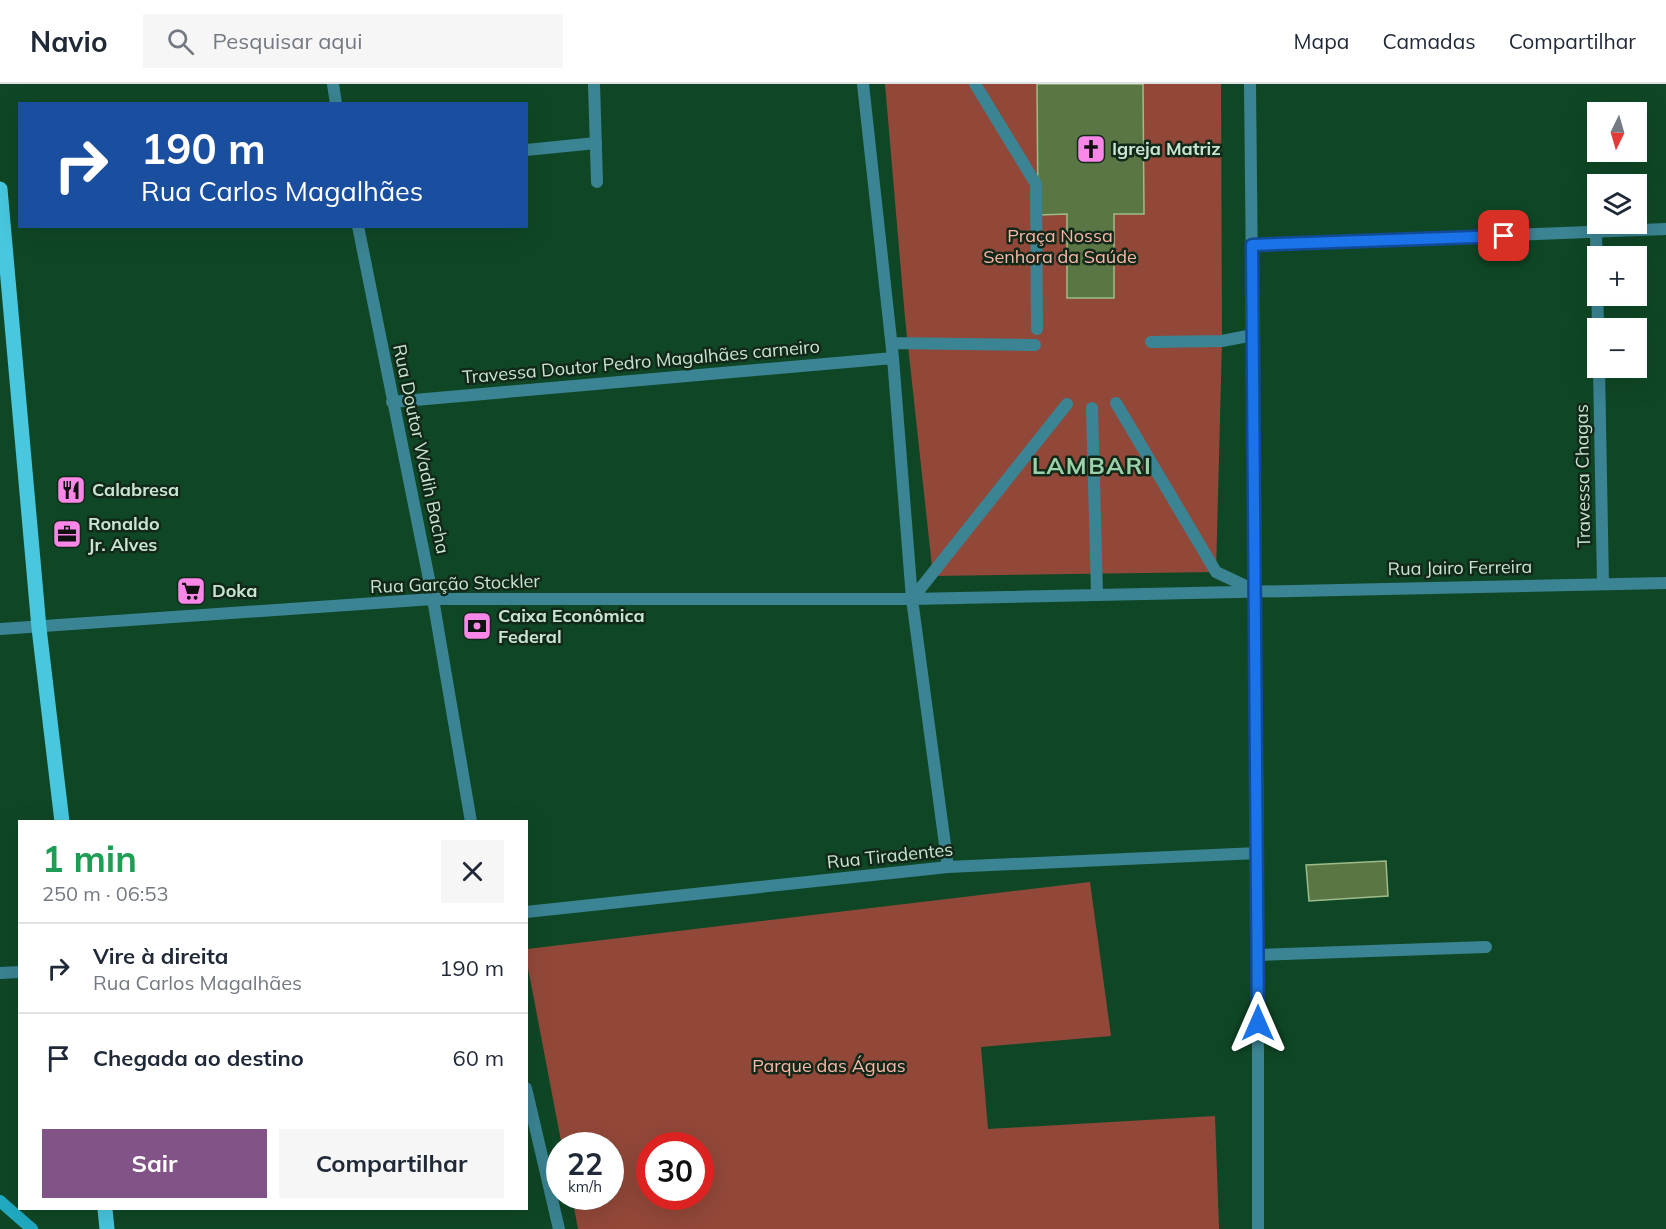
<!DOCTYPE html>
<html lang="pt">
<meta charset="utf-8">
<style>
body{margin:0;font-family:Mulish,sans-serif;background:#f6f6f7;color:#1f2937;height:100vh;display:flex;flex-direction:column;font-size:22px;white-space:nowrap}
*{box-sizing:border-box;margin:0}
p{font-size:20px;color:#747a83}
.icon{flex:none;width:33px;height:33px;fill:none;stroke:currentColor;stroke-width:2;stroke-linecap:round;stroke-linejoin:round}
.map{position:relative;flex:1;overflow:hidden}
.drawer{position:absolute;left:18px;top:736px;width:510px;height:390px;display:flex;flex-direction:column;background:#fff;border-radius:0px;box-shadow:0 6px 24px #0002}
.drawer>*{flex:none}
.banner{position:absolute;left:18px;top:18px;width:510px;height:126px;border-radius:0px;box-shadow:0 6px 24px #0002;background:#1a4fa0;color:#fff;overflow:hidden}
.needle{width:39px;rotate:185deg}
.controls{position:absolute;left:1587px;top:18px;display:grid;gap:12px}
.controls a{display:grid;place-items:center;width:60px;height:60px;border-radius:0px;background:#fff;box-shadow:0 6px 24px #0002;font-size:30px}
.speed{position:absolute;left:546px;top:1048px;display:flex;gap:12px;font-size:30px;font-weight:700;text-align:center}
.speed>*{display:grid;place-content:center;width:78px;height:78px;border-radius:50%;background:#fff;box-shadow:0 6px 24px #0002;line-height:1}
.speed small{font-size:15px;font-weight:400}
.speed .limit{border:9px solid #d22;background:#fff;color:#111}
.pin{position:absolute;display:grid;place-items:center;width:51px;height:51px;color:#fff;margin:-26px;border-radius:12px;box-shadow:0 3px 9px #0006}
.me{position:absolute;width:66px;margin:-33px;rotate:0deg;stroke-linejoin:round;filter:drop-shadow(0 0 4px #0008)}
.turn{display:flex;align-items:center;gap:21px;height:126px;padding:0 24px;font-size:27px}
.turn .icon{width:78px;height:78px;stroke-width:2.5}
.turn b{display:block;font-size:42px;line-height:51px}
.round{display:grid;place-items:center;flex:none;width:63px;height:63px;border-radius:0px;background:#f6f6f7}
.headline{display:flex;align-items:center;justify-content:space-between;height:102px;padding:0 24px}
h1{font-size:36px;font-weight:700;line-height:45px;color:#1e9e55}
.primary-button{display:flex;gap:12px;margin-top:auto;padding:12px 24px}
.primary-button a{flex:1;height:69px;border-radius:0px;background:#815387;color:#fff;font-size:24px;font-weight:700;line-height:69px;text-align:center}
.primary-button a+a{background:#f6f6f7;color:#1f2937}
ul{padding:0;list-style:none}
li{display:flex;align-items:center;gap:18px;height:90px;padding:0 24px;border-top:2px solid #e0e1e3}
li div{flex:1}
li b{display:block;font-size:22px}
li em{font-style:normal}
header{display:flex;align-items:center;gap:36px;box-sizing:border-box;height:84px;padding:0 30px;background:#fff;border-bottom:2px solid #e0e1e3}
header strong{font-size:28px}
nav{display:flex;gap:33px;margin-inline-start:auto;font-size:21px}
.search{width:420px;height:54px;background:#f6f6f7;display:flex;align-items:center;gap:15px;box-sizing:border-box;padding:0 21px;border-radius:0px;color:#747a83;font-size:22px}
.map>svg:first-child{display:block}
.green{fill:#924839;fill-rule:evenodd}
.building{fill:#5a7645;stroke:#9dbc88;stroke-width:1.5}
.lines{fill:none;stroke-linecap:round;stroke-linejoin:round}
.lane{stroke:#3b8493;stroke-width:12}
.street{stroke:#3b8493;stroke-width:12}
.secondary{stroke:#20acc4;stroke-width:12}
.primary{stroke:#48c7df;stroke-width:15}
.route-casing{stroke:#114b97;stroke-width:15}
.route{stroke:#1a73e8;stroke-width:10}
.labels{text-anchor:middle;stroke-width:5;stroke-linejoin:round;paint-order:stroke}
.poi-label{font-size:18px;font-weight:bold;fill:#c9e4d0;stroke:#122819;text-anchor:start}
.park-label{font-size:18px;fill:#fab6a6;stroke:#122819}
.street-label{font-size:18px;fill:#c9e4d0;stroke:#122819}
.district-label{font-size:24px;font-weight:bold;letter-spacing:1.5px;fill:#9ad1a9;stroke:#122819}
</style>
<header>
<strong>Navio</strong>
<div class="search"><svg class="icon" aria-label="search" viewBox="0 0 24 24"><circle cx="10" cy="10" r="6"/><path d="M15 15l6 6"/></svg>Pesquisar aqui</div>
<nav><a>Mapa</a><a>Camadas</a><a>Compartilhar</a></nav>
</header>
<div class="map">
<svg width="1666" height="1145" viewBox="0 0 1666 1145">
<rect width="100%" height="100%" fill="#0f4726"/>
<path class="green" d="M885 0H1221L1222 257 1216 488 933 492 905 234Z
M1090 798 1111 952 981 963 988 1045 1215 1032 1219 1145H578L572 1113H610V1062H562L527 879V865ZM650 1062H700V1113H650Z"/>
<path class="building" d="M1037 0H1143L1144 130H1114V214H1067V130L1038 131Z
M1386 777 1388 812 1309 817 1306 781Z"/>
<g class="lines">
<path class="lane" d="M526 66 596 59
M1258 871 1486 863"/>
<path class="street" d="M333 0 336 20
M594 0 597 98
M863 0 893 274 912 515 948 783
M975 0 1036 100 1037 245
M1250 0 1258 769V1145
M358 142 433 515 471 738
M1596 149 1598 244
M1252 161 1666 145
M1151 258 1222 257 1253 251
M892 259 1035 261
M1599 284 1603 500
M392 318 893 274
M1116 319 1216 488 1252 505
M1092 324 1097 510
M912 515 1067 320
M0 545 433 515H912L1666 499
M526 828 948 783 1258 769
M0 889 20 888
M526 1004 559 1145"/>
<path class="secondary" d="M0 1117 32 1145"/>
<path class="primary" d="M0 105 39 544 62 738
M105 1125 107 1145"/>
</g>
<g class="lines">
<g class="route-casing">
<path id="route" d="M1258 939 1252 161 1504 152"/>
</g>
<use href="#route" class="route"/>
</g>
<defs>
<g id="church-square" transform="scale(1.5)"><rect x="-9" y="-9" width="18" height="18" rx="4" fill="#f987e8" stroke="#122819"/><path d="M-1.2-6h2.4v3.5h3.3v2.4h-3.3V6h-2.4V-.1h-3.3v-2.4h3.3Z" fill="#111"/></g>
<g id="restaurant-square" transform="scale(1.5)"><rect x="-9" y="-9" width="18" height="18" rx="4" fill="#f987e8" stroke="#122819"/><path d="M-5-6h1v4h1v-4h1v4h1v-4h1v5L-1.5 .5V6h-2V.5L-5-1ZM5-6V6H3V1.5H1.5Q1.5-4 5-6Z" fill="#111"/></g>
<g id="office-square" transform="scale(1.5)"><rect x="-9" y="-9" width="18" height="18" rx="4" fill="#f987e8" stroke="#122819"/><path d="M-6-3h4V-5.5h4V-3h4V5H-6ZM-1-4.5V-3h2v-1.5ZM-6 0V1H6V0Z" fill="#111"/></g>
<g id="supermarket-square" transform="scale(1.5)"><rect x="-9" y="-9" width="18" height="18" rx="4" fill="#f987e8" stroke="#122819"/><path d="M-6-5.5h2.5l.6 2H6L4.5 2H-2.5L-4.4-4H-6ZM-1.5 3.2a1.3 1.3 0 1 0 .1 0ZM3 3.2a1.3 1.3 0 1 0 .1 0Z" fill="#111"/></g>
<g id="bank-square" transform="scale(1.5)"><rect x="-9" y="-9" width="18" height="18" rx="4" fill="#f987e8" stroke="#122819"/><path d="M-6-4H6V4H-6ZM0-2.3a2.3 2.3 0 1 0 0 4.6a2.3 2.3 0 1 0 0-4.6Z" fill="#111"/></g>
</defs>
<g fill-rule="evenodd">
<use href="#church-square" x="1091" y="65"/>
<use href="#restaurant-square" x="71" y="406"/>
<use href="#office-square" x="67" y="450"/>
<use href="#supermarket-square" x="191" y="507"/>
<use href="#bank-square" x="477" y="542"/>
</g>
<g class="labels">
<g class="poi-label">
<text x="1112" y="71">Igreja Matriz</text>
<text x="92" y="412">Calabresa</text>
<text x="88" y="446">Ronaldo<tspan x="88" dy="21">Jr. Alves</tspan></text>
<text x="212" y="513">Doka</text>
<text x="498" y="538">Caixa Econômica<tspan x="498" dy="21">Federal</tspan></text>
</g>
<g class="park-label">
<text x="1060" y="158">Praça Nossa<tspan x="1060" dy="21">Senhora da Saúde</tspan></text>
<text x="829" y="988">Parque das Águas</text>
</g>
<g class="street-label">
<text transform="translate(641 278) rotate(-5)" y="6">Travessa Doutor Pedro Magalhães carneiro</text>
<text transform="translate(421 365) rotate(78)" y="6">Rua Doutor Wadih Bacha</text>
<text transform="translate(1583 392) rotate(-91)" y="6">Travessa Chagas</text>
<text transform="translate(1460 484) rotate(-1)" y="6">Rua Jairo Ferreira</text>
<text transform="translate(455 500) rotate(-2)" y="6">Rua Garção Stockler</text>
<text transform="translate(890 772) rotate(-6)" y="6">Rua Tiradentes</text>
</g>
<g class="district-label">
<text x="1092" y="390">LAMBARI</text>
</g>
</g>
</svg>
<div class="controls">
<a><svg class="needle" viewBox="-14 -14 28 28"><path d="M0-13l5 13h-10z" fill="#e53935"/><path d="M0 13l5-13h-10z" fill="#747a83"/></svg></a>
<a><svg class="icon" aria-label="layers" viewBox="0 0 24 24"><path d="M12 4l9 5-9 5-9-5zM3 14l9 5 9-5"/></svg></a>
<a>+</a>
<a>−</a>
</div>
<div class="speed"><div>22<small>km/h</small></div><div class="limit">30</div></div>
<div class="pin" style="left:1504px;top:152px;background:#d93025"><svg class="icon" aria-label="arrive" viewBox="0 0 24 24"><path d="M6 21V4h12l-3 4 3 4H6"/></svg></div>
<svg class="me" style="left:1258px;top:939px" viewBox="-20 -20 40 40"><path d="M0-17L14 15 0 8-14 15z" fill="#1a73e8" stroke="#fff" stroke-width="4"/></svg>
<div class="banner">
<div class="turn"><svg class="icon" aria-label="right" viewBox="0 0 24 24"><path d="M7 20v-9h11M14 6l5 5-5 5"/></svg><div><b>190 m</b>Rua Carlos Magalhães</div></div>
</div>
<section class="drawer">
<div class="headline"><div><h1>1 min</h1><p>250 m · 06:53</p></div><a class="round"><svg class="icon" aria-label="close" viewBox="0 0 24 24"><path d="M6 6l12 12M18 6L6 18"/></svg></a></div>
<ul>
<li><svg class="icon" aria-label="right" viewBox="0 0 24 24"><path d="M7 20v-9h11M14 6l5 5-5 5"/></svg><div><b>Vire à direita</b><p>Rua Carlos Magalhães</p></div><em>190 m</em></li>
<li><svg class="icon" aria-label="arrive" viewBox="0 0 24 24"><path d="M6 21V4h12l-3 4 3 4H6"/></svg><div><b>Chegada ao destino</b></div><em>60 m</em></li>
</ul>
<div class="primary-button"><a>Sair</a><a>Compartilhar</a></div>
</section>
</div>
